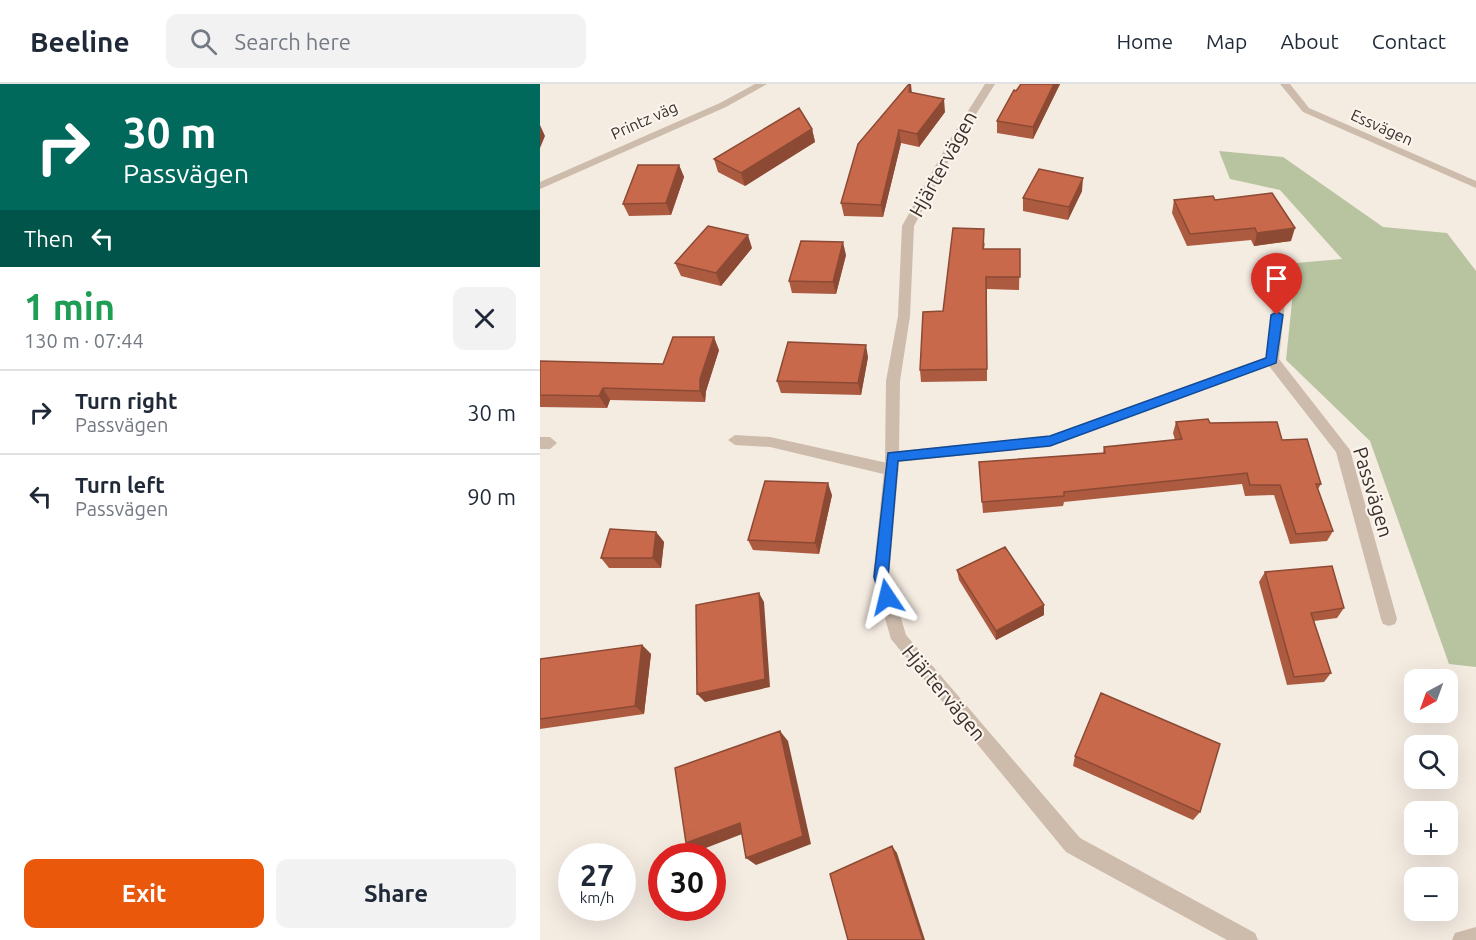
<!DOCTYPE html>
<meta charset="utf-8">
<style>
body{margin:0;font-family:Ubuntu,sans-serif;background:#f2f2f3;color:#1f2937;height:100vh;display:flex;flex-direction:column;font-size:22px;white-space:nowrap}
*{box-sizing:border-box;margin:0}
p{font-size:20px;color:#747a83}
.icon{flex:none;width:33px;height:33px;fill:none;stroke:currentColor;stroke-width:2;stroke-linecap:round;stroke-linejoin:round}
.map{position:relative;flex:1;overflow:hidden}
.sheet{display:flex;flex-direction:column;background:#fff;width:540px}
.sheet>*{flex:none}
.hud{background:#00695c;color:#fff;overflow:hidden}
.needle{width:39px;rotate:221deg}
.buttons{position:absolute;left:864px;top:585px;display:grid;gap:12px}
.buttons a{display:grid;place-items:center;width:54px;height:54px;border-radius:12px;background:#fff;box-shadow:0 6px 24px #0002;font-size:30px}
.speed{position:absolute;left:18px;top:759px;display:flex;gap:12px;font-size:30px;font-weight:700;text-align:center}
.speed>*{display:grid;place-content:center;width:78px;height:78px;border-radius:50%;background:#fff;box-shadow:0 6px 24px #0002;line-height:1}
.speed small{font-size:15px;font-weight:400}
.speed .limit{border:9px solid #d22;background:#fff;color:#111}
.pin{position:absolute;display:grid;place-items:center;width:51px;height:51px;color:#fff;margin:-62px -26px;border-radius:50% 50% 50% 0;rotate:-45deg;box-shadow:0 0 6px #0007}
.pin .icon{rotate:45deg}
.me{position:absolute;width:66px;margin:-33px;rotate:350deg;stroke-linejoin:round;filter:drop-shadow(0 0 4px #0008)}
.turn{display:flex;align-items:center;gap:21px;height:126px;padding:0 24px;font-size:27px}
.turn .icon{width:78px;height:78px;stroke-width:2.5}
.turn b{display:block;font-size:42px;line-height:51px}
.then{display:flex;align-items:center;height:57px;padding:0 24px;background:#0003;gap:12px;font-size:22px}
.round{display:grid;place-items:center;flex:none;width:63px;height:63px;border-radius:12px;background:#f2f2f3}
.headline{display:flex;align-items:center;justify-content:space-between;height:102px;padding:0 24px}
h1{font-size:36px;font-weight:600;line-height:45px;color:#1e9e55}
.cta{display:flex;gap:12px;margin-top:auto;padding:12px 24px}
.cta a{flex:1;height:69px;border-radius:12px;background:#ea580c;color:#fff;font-size:24px;font-weight:600;line-height:69px;text-align:center}
.cta a+a{background:#f2f2f3;color:#1f2937}
ul{padding:0;list-style:none}
li{display:flex;align-items:center;gap:18px;height:84px;padding:0 24px;border-top:2px solid #e0e1e3}
li div{flex:1}
li b{display:block;font-size:22px}
li em{font-style:normal}
header{display:flex;align-items:center;gap:36px;box-sizing:border-box;height:84px;padding:0 30px;background:#fff;border-bottom:2px solid #e0e1e3}
header strong{font-size:28px}
nav{display:flex;gap:33px;margin-inline-start:auto;font-size:21px}
.search{width:420px;height:54px;background:#f2f2f3;display:flex;align-items:center;gap:15px;box-sizing:border-box;padding:0 21px;border-radius:12px;color:#747a83;font-size:22px}
main{display:flex;flex:1;min-height:0}
.map>svg:first-child{display:block}
.green{fill:#b8c4a0}
.lines{fill:none;stroke-linecap:round;stroke-linejoin:round}
.service{fill:#cdbbac;fill-rule:evenodd}
.minor{fill:#cdbbac;fill-rule:evenodd}
.wall{fill:#ac5a40}
.shaded-wall{fill:#8c4a34}
.building{fill:#c8694b;stroke:#8c4a34;stroke-width:1.5}
.route{fill:#1a73e8;stroke:#114b97;stroke-width:1.5}
.labels{text-anchor:middle;stroke-width:4.5;stroke-linejoin:round;paint-order:stroke}
.far-street-label{font-size:16px;fill:#3b302b;stroke:#fbf5ee}
.street-label{font-size:20px;fill:#3b302b;stroke:#fbf5ee}
</style>
<header>
<strong>Beeline</strong>
<div class="search"><svg class="icon" aria-label="search" viewBox="0 0 24 24"><circle cx="10" cy="10" r="6"/><path d="M15 15l6 6"/></svg>Search here</div>
<nav><a>Home</a><a>Map</a><a>About</a><a>Contact</a></nav>
</header>
<main>
<section class="sheet">
<div class="hud">
<div class="turn"><svg class="icon" aria-label="right" viewBox="0 0 24 24"><path d="M7 20v-9h11M14 6l5 5-5 5"/></svg><div><b>30 m</b>Passvägen</div></div>
<div class="then">Then<svg class="icon" aria-label="left" viewBox="0 0 24 24"><path d="M17 20v-9H6M10 6l-5 5 5 5"/></svg></div>
</div>
<div class="headline"><div><h1>1 min</h1><p>130 m · 07:44</p></div><a class="round"><svg class="icon" aria-label="close" viewBox="0 0 24 24"><path d="M6 6l12 12M18 6L6 18"/></svg></a></div>
<ul>
<li><svg class="icon" aria-label="right" viewBox="0 0 24 24"><path d="M7 20v-9h11M14 6l5 5-5 5"/></svg><div><b>Turn right</b><p>Passvägen</p></div><em>30 m</em></li>
<li><svg class="icon" aria-label="left" viewBox="0 0 24 24"><path d="M17 20v-9H6M10 6l-5 5 5 5"/></svg><div><b>Turn left</b><p>Passvägen</p></div><em>90 m</em></li>
</ul>
<div class="cta"><a>Exit</a><a>Share</a></div>
</section>
<div class="map">
<svg width="936" height="856" viewBox="0 0 936 856">
<rect width="100%" height="100%" fill="#f4ebe1"/>
<path class="green" d="M679 67 743 73 843 143 907 149 936 187V583L909 580 830 357 746 276 756 179 802 175 740 106 690 95Z"/>
<g class="lines">
<path class="service" d="M195 351 230 353 352 380 357 382 359 386 357 390 352 392 230 363 195 361 188 356Z"/>
<path class="minor" d="M215 0H227L186 23 0 105V98L180 19Z
M445 0H455L421 54 374 142 370 232 360 297 359 367 509 352 726 273 734 209 740 205 744 206 746 209 739 275 810 366 857 535 855 540 849 542 843 540 841 535 796 368 729 282 510 362 359 378 349 493 366 551 540 754 715 849 718 856H687L526 768 351 555 333 493 345 378 346 297 358 232 362 142 411 54Z
M740 0H750L769 24 936 97V104L763 28Z
M0 353H10L17 359 10 365H0Z
M936 843V856H912L915 849Z"/>
</g>
<path class="wall" d="M481 0H520L493 55 457 49V37Z
M372 9 405 28 379 63 361 59 343 133 304 132 301 119Z
M272 45 275 58 205 102 178 88 174 75Z
M139 81 144 93 131 131 89 132 83 120Z
M542 107 528 136 483 127V114Z
M634 116H675L751 157 714 162 711 156 647 162 632 129Z
M445 158 444 165H480L479 206 447 205V297L381 298 380 286Z
M212 164 181 202 141 192 135 179Z
M306 171 296 210 252 209 249 197Z
M179 266 166 307 165 318 70 316 67 324 0 323V277L123 280Z
M328 273 321 311 241 309 237 297Z
M636 338 670 339 742 356 781 400 778 405 793 447 787 457 750 460 734 411 705 412 702 400 524 418 523 422 443 429 439 378 563 369 564 363 635 356 633 349Z
M292 411 279 470 213 466 208 456Z
M116 448 124 458 121 484H69L61 474Z
M417 486 504 521V531L456 556 419 496Z
M725 488 804 524 797 534 774 537 791 589 784 598 747 601 719 498Z
M102 561 111 570 104 630 0 645V575Z
M535 672 660 728 653 736 533 682Z"/>
<path class="shaded-wall" d="M370 0H371L372 10 369 8Z
M514 0H520L493 55V43Z
M404 15 405 28 379 63 377 50Z
M0 41 5 52 0 64Z
M272 45 275 58 205 102 201 89Z
M359 46 361 59 343 133 341 121Z
M139 81 144 93 131 131 126 119Z
M543 94 542 107 528 136 529 123Z
M755 144 751 157 714 162 717 149Z
M208 151 212 164 181 202 176 189Z
M303 158 306 171 296 210 293 198Z
M174 253 179 266 166 307 165 318 160 307V295Z
M326 261 328 273 321 311 318 299Z
M63 304 70 316 67 324 59 312Z
M288 399 292 411 279 470 275 459Z
M116 448 124 458 121 484 113 474Z
M219 509 224 518 230 603 165 618 157 610Z
M504 521V531L456 556V547Z
M102 561 111 570 104 630 95 622Z
M240 647 248 657 271 760 216 781 206 774Z
M200 739 210 747 158 767 146 759Z
M352 762 357 769 385 856H383Z"/>
<path class="building" d="M369 0H370L369 8 404 15 377 50 359 46 341 121 301 119 318 60Z
M481 0H514L493 43 457 37 474 6 476 7Z
M259 24 272 45 201 89 174 75Z
M98 81H139L126 119 83 120Z
M499 85 543 94 529 123 483 114Z
M732 109 755 144 717 149 715 144 650 150 634 116 673 112 675 116Z
M168 142 208 151 176 189 135 179Z
M413 144 444 145 443 165H480V193H446L447 285 380 286 383 228 403 227Z
M261 157 303 158 293 198 249 197Z
M133 253H174L160 295V307L63 304 59 312 0 311V277L123 280Z
M248 258 326 261 318 299 237 297Z
M668 335 670 339 737 338 742 356 767 355 781 400H776L793 447 756 450 740 401H710L707 389 524 408V412L442 418 439 378 565 369 564 363 642 355 636 338Z
M225 397 288 399 275 459 208 456Z
M70 445 116 448 113 474H61Z
M465 463 504 521 456 547 417 486Z
M792 482 804 524 771 529 791 589 754 593 725 488Z
M219 509 225 595 157 610 156 521Z
M102 561 95 622 0 635V575Z
M561 609 680 660 660 728 535 672Z
M240 647 263 752 206 774 200 739 146 759 135 684Z
M352 762 383 856H308L290 790Z"/>
<path class="route" d="M737 228 743 231 736 279 510 362 358 377 348 493 354 513 352 518 347 520 342 518 334 493 348 369 510 352 726 274 731 231Z"/>
<g class="labels">
<g class="far-street-label">
<text transform="translate(104 36) rotate(-24)" y="6">Printz väg</text>
<text transform="translate(842 43) rotate(24)" y="6">Essvägen</text>
</g>
<g class="street-label">
<text transform="translate(403 80) rotate(-61)" y="7">Hjärtervägen</text>
<text transform="translate(833 408) rotate(73)" y="7">Passvägen</text>
<text transform="translate(404 609) rotate(50)" y="7">Hjärtervägen</text>
</g>
</g>
</svg>
<div class="buttons">
<a><svg class="needle" viewBox="-14 -14 28 28"><path d="M0-13l5 13h-10z" fill="#e53935"/><path d="M0 13l5-13h-10z" fill="#747a83"/></svg></a>
<a><svg class="icon" aria-label="search" viewBox="0 0 24 24"><circle cx="10" cy="10" r="6"/><path d="M15 15l6 6"/></svg></a>
<a>+</a>
<a>−</a>
</div>
<div class="speed"><div>27<small>km/h</small></div><div class="limit">30</div></div>
<div class="pin" style="left:737px;top:231px;background:#d93025"><svg class="icon" aria-label="arrive" viewBox="0 0 24 24"><path d="M6 21V4h12l-3 4 3 4H6"/></svg></div>
<svg class="me" style="left:347px;top:513px" viewBox="-20 -20 40 40"><path d="M0-17L14 15 0 8-14 15z" fill="#1a73e8" stroke="#fff" stroke-width="4"/></svg>
</div>
</main>
